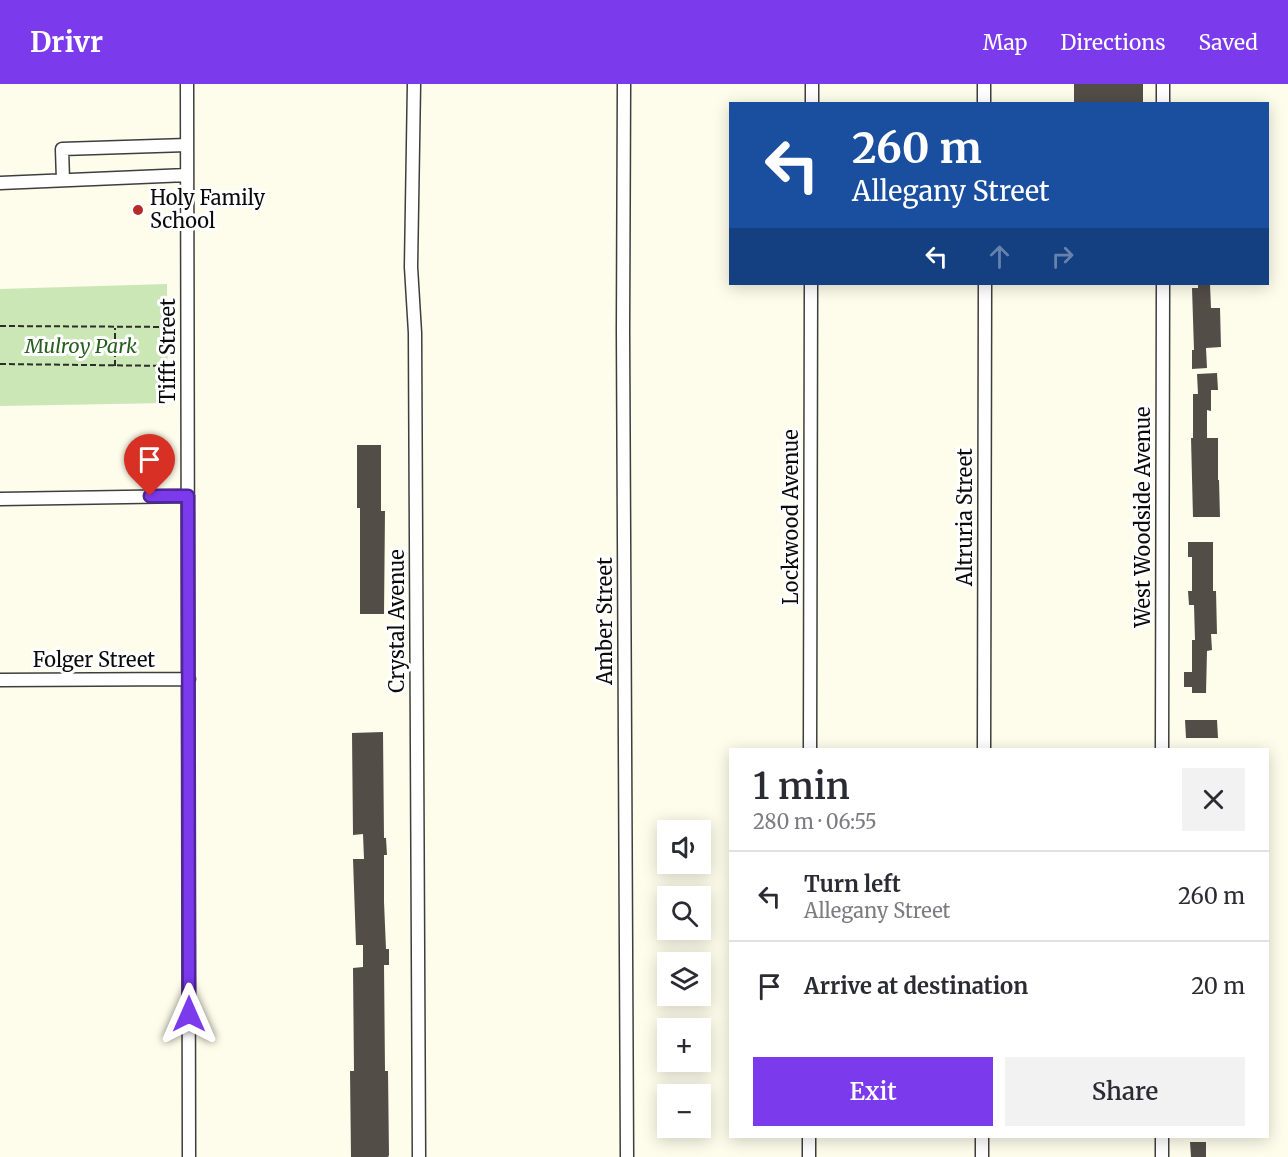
<!DOCTYPE html>
<meta charset="utf-8">
<style>
body{margin:0;font-family:Merriweather,serif;background:#f2f2f3;color:#2b2b33;height:100vh;display:flex;flex-direction:column;font-size:22px;white-space:nowrap}
*{box-sizing:border-box;margin:0}
p{font-size:20px;color:#7c7c81}
.icon{flex:none;width:33px;height:33px;fill:none;stroke:currentColor;stroke-width:2;stroke-linecap:round;stroke-linejoin:round}
.map{position:relative;flex:1;overflow:hidden}
.side{position:absolute;left:729px;top:664px;width:540px;height:390px;display:flex;flex-direction:column;background:#fff;border-radius:0px;box-shadow:0 3px 15px #0003}
.side>*{flex:none}
.top-card{position:absolute;left:729px;top:18px;width:540px;height:183px;border-radius:0px;box-shadow:0 3px 15px #0003;background:#1a4fa0;color:#fff;overflow:hidden}
.tools{position:absolute;left:657px;top:736px;display:grid;gap:12px}
.tools a{display:grid;place-items:center;width:54px;height:54px;border-radius:0px;background:#fff;box-shadow:0 3px 15px #0003;font-size:30px}
.pin{position:absolute;display:grid;place-items:center;width:51px;height:51px;color:#fff;margin:-62px -26px;border-radius:50% 50% 50% 0;rotate:-45deg;box-shadow:0 0 6px #0007}
.pin .icon{rotate:45deg}
.me{position:absolute;width:66px;margin:-33px;rotate:0deg;stroke-linejoin:round;filter:drop-shadow(0 0 4px #0008)}
.turn{display:flex;align-items:center;gap:21px;height:126px;padding:0 24px;font-size:27px}
.turn .icon{width:78px;height:78px;stroke-width:2.5}
.turn b{display:block;font-size:42px;line-height:51px}
.lanes{display:flex;align-items:center;height:57px;padding:0 24px;background:#0003;justify-content:center;gap:30px;direction:ltr}
.lanes .off{opacity:.35}
.round{display:grid;place-items:center;flex:none;width:63px;height:63px;border-radius:0px;background:#f2f2f3}
.headline{display:flex;align-items:center;justify-content:space-between;height:102px;padding:0 24px}
h1{font-size:36px;font-weight:600;line-height:45px}
.primary-button{display:flex;gap:12px;margin-top:auto;padding:12px 24px}
.primary-button a{flex:1;height:69px;border-radius:0px;background:#7c3aed;color:#fff;font-size:24px;font-weight:600;line-height:69px;text-align:center}
.primary-button a+a{background:#f2f2f3;color:#2b2b33}
ul{padding:0;list-style:none}
li{display:flex;align-items:center;gap:18px;height:90px;padding:0 24px;border-top:2px solid #e1e1e2}
li div{flex:1}
li b{display:block;font-size:22px}
li em{font-style:normal}
header{display:flex;align-items:center;gap:36px;box-sizing:border-box;height:84px;padding:0 30px;background:#7c3aed;color:#fff}
header strong{font-size:28px}
nav{display:flex;gap:33px;margin-inline-start:auto;font-size:21px}
.map>svg:first-child{display:block}
.green{fill:#cbe7b5}
.building{fill:#534d48}
.lines{fill:none;stroke-linecap:round;stroke-linejoin:round}
.minor-casing{stroke:#3e3e3e;stroke-width:15}
.path{stroke:#2d2d2d;stroke-width:2;stroke-dasharray:6 3;stroke-linecap:butt}
.minor{stroke:#fff;stroke-width:12}
.route-casing{stroke:#51269a;stroke-width:15}
.route{stroke:#7c3aed;stroke-width:10}
.poi-dot{fill:#b62c28;stroke:#fff;stroke-width:2}
.labels{text-anchor:middle;stroke-width:6;stroke-linejoin:round;paint-order:stroke}
.poi-label{font-size:20px;fill:#0b0b0b;stroke:#fff;text-anchor:start}
.park-label{font-size:20px;font-style:italic;fill:#27601e;stroke:#fff}
.street-label{font-size:20px;fill:#0b0b0b;stroke:#fff}
</style>
<header>
<strong>Drivr</strong>
<nav><a>Map</a><a>Directions</a><a>Saved</a></nav>
</header>
<div class="map">
<svg width="1288" height="1073" viewBox="0 0 1288 1073">
<rect width="100%" height="100%" fill="#fefcea"/>
<path class="green" d="M167 200 168 319 0 322V205Z"/>
<path class="building" d="M1074 0H1143V18L1074 20Z
M1198 200H1210L1211 224H1220L1221 263 1206 264 1207 284 1192 285V266H1194L1192 204H1198Z
M1217 289 1218 306H1211V327L1207 326V354H1218V396H1219L1220 433H1193L1191 354H1193V310H1198L1197 290Z
M357 361H381V427H385L384 530H360V424H357Z
M1188 458H1213V507H1216L1217 550H1211L1212 566 1207 567 1206 609H1192V603H1184V588H1192V556H1195L1194 521H1189L1188 507H1192V473H1188Z
M1185 636H1217L1218 654H1186Z
M383 648 384 754H386L387 771H384V818L386 865H389V881H384L385 987H388L389 1071 388 1073H351L350 987H354L353 884 363 883V861H356L353 775H364L363 750 353 751 352 649Z
M1190 1058H1206V1073H1191Z"/>
<g class="lines">
<g class="minor-casing">
<path id="minor" d="M187 0 189 1073
M414 0 411 183 415 249 419 1073
M624 0 623 246 627 1073
M984 0V20
M1163 0V20
M812 20V0
M63 96 62 65 187 61
M0 99 187 91
M0 415 188 412
M0 596 189 595
M810 666 811 200
M984 666 985 200
M1162 666 1163 200
M809 1073V1053
M982 1073V1053
M1162 1073V1053"/>
</g>
<path class="path" d="M0 242 174 243
M0 280 174 282
M115 282V244"/>
<use href="#minor" class="minor"/>
</g>
<g class="lines">
<g class="route-casing">
<path id="route" d="M150 412H188L189 930"/>
</g>
<use href="#route" class="route"/>
</g>
<circle class="poi-dot" cx="138" cy="126" r="6"/>
<g class="labels">
<g class="poi-label">
<text x="150" y="121">Holy Family<tspan x="150" dy="23">School</tspan></text>
</g>
<g class="park-label">
<text x="81" y="269">Mulroy Park</text>
</g>
<g class="street-label">
<text transform="translate(168 267) rotate(-90)" y="7">Tifft Street</text>
<text transform="translate(791 433) rotate(-90)" y="7">Lockwood Avenue</text>
<text transform="translate(965 433) rotate(-90)" y="7">Altruria Street</text>
<text transform="translate(1143 433) rotate(-90)" y="7">West Woodside Avenue</text>
<text transform="translate(397 537) rotate(-90)" y="7">Crystal Avenue</text>
<text transform="translate(605 537) rotate(-90)" y="7">Amber Street</text>
<text x="94" y="583">Folger Street</text>
</g>
</g>
</svg>
<div class="tools">
<a><svg class="icon" aria-label="sound" viewBox="0 0 24 24"><path d="M4 9h4l5-4v14l-5-4H4zM17 9q2 3 0 6"/></svg></a>
<a><svg class="icon" aria-label="search" viewBox="0 0 24 24"><circle cx="10" cy="10" r="6"/><path d="M15 15l6 6"/></svg></a>
<a><svg class="icon" aria-label="layers" viewBox="0 0 24 24"><path d="M12 4l9 5-9 5-9-5zM3 14l9 5 9-5"/></svg></a>
<a>+</a>
<a>−</a>
</div>
<div class="pin" style="left:150px;top:412px;background:#d93025"><svg class="icon" aria-label="arrive" viewBox="0 0 24 24"><path d="M6 21V4h12l-3 4 3 4H6"/></svg></div>
<svg class="me" style="left:189px;top:930px" viewBox="-20 -20 40 40"><path d="M0-17L14 15 0 8-14 15z" fill="#7c3aed" stroke="#fff" stroke-width="4"/></svg>
<div class="top-card">
<div class="turn"><svg class="icon" aria-label="left" viewBox="0 0 24 24"><path d="M17 20v-9H6M10 6l-5 5 5 5"/></svg><div><b>260 m</b>Allegany Street</div></div>
<div class="lanes"><svg class="icon" aria-label="left" viewBox="0 0 24 24"><path d="M17 20v-9H6M10 6l-5 5 5 5"/></svg><svg class="icon off" aria-label="ahead" viewBox="0 0 24 24"><path d="M12 20V5M6 11l6-6 6 6"/></svg><svg class="icon off" aria-label="right" viewBox="0 0 24 24"><path d="M7 20v-9h11M14 6l5 5-5 5"/></svg></div>
</div>
<section class="side">
<div class="headline"><div><h1>1 min</h1><p>280 m · 06:55</p></div><a class="round"><svg class="icon" aria-label="close" viewBox="0 0 24 24"><path d="M6 6l12 12M18 6L6 18"/></svg></a></div>
<ul>
<li><svg class="icon" aria-label="left" viewBox="0 0 24 24"><path d="M17 20v-9H6M10 6l-5 5 5 5"/></svg><div><b>Turn left</b><p>Allegany Street</p></div><em>260 m</em></li>
<li><svg class="icon" aria-label="arrive" viewBox="0 0 24 24"><path d="M6 21V4h12l-3 4 3 4H6"/></svg><div><b>Arrive at destination</b></div><em>20 m</em></li>
</ul>
<div class="primary-button"><a>Exit</a><a>Share</a></div>
</section>
</div>
